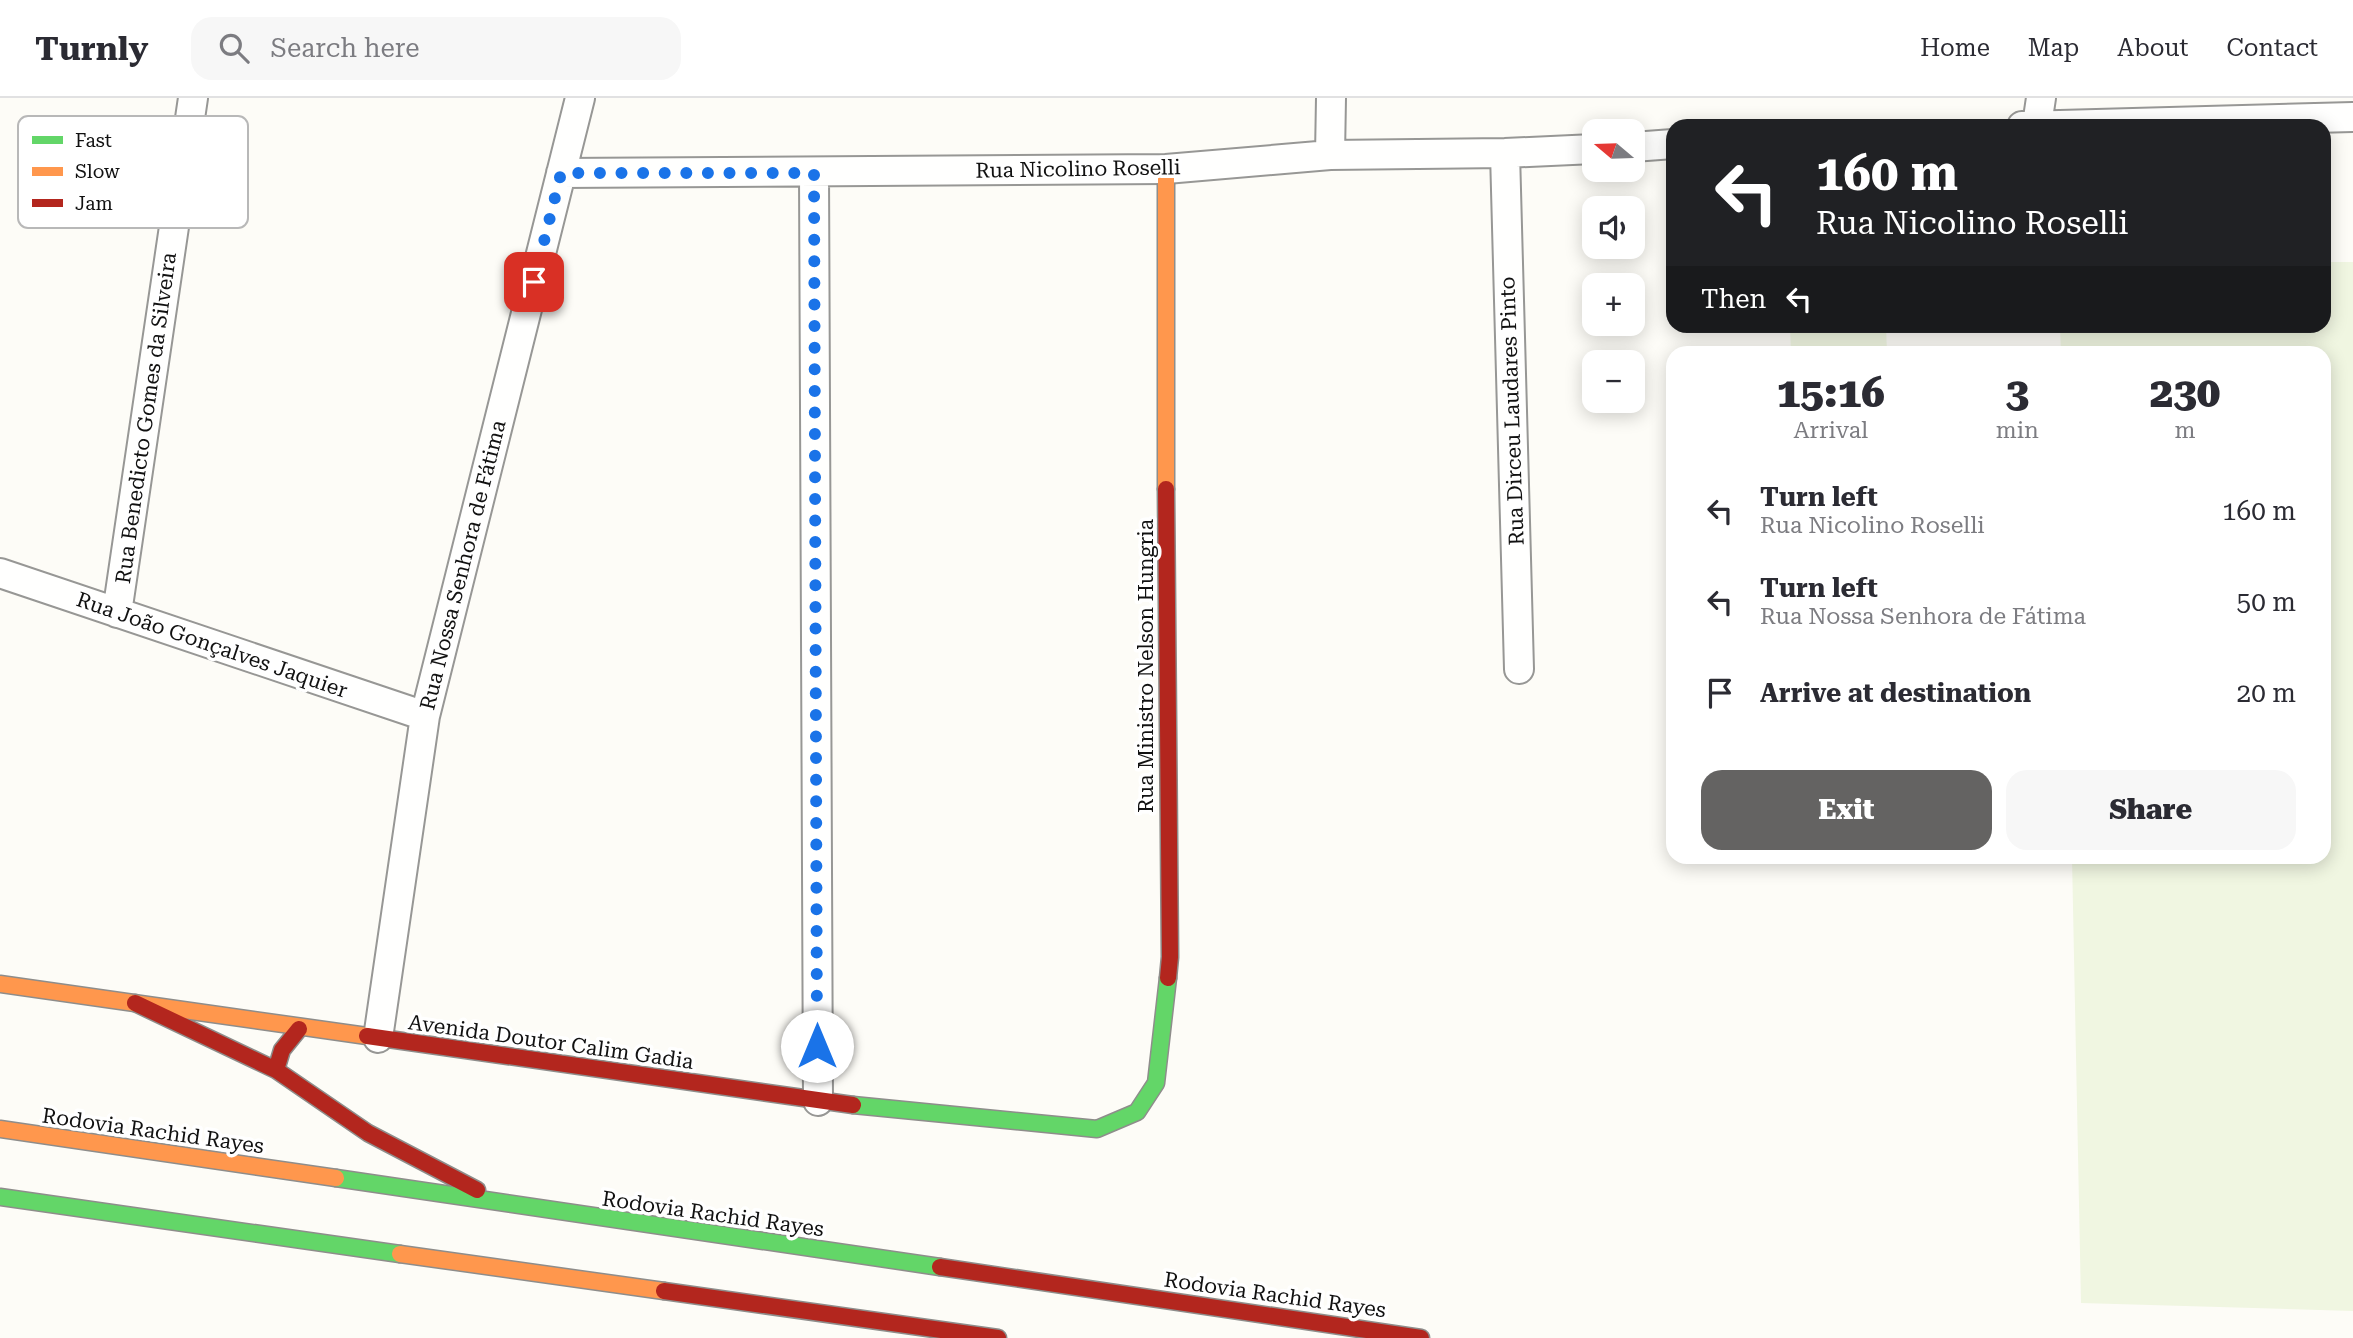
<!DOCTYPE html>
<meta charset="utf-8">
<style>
body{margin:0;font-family:"Roboto Serif",serif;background:#f7f7f7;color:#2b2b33;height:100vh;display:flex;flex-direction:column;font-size:26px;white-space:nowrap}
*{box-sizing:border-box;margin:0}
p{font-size:23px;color:#7c7c81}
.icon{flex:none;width:38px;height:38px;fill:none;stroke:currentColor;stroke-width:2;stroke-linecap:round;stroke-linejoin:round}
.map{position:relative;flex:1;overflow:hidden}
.panel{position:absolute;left:1666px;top:248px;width:665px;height:518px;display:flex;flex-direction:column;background:#fff;border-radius:21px;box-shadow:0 4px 18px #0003}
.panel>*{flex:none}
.guide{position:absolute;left:1666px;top:21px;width:665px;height:214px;border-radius:21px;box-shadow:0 4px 18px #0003;background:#202124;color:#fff;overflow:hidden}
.needle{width:46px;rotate:289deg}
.tools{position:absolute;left:1582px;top:21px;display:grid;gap:14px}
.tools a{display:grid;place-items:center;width:63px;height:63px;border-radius:14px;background:#fff;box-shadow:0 4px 18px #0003;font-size:35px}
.pin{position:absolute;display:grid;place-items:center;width:60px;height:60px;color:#fff;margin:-30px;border-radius:14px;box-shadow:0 4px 10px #0006}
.me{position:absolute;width:77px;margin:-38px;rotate:0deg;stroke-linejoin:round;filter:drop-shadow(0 0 5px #0008)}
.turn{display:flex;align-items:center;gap:24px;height:147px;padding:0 35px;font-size:32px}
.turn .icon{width:91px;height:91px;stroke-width:2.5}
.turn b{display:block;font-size:49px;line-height:60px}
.then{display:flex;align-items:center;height:66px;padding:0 35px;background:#0003;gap:14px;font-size:26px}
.eta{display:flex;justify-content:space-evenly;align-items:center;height:119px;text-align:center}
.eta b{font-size:42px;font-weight:800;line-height:49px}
.primary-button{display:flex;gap:14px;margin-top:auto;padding:14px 35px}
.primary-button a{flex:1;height:80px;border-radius:21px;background:#646362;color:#fff;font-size:28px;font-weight:800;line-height:80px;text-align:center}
.primary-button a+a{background:#f7f7f7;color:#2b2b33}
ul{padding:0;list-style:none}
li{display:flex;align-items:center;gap:21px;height:91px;padding:0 35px}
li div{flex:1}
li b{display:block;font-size:26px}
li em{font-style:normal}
header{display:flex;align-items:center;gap:42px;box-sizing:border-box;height:98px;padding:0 35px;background:#fff;border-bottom:2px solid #e1e1e2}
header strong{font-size:33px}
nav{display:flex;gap:38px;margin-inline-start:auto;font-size:24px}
.search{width:490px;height:63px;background:#f7f7f7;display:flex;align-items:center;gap:18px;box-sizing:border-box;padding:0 24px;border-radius:21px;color:#7c7c81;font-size:26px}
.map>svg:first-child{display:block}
.pitch{fill:#f0f6e1}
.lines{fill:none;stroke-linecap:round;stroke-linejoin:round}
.street-casing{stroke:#979795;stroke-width:32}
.fast-casing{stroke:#8e8d8b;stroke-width:19}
.slow-casing{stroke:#8e8d8b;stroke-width:19}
.jam-casing{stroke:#8e8d8b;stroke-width:19}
.street{stroke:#fffffe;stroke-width:28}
.fast{stroke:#63d668;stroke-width:16}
.slow{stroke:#ff974d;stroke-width:16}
.jam{stroke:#b3261e;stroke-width:16}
.route{stroke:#1a73e8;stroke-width:12;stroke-dasharray:0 21.6}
.labels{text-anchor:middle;stroke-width:7;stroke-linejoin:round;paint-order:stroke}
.street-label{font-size:21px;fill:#111;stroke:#fff}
.key{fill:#fff;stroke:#b8b8b8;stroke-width:2}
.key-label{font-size:19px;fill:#111}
</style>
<header>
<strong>Turnly</strong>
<div class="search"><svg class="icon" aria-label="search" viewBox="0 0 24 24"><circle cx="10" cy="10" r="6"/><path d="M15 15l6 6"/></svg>Search here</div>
<nav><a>Home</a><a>Map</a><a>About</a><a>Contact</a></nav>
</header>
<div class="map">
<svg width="2353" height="1240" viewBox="0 0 2353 1240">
<rect width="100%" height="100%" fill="#fdfcf7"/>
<path class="pitch" d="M2324 164H2353V1213L2081 1205 2072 760H2324V256L2061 255 2060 228H2324Z
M1790 228H1886L1887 255H1791Z"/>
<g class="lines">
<g class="street-casing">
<path id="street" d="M2037 27 2041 0
M2022 28 2353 19
M1633 49 1673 46
M1505 55 1519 571
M1330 57 1331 0
M561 75 1166 71 1330 57 1505 55 1594 51
M814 75 818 1003
M0 475 425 618
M117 515 193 0
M378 940 425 618 580 0"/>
</g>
<g class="fast-casing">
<path id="fast" d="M853 1007 1097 1031 1137 1014 1156 985 1168 880
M336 1080 940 1169
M0 1099 400 1156"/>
</g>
<g class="slow-casing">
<path id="slow" d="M1166 71V391
M0 886 367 938
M0 1031 336 1080
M400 1156 664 1193"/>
</g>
<g class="jam-casing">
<path id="jam" d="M1166 391 1170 859 1168 880
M135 905 276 972 368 1035 477 1092
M367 938 853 1007
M276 972 282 952 299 931
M940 1169 1421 1240
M664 1193 998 1240"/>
</g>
<use href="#street" class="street"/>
<use href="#fast" class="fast"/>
<use href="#slow" class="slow"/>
<use href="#jam" class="jam"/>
</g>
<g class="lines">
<path class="route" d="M534 184 561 75H814L817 948"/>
</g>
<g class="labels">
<g class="street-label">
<text transform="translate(1078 71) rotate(-1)" y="7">Rua Nicolino Roselli</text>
<text transform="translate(1512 313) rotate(-92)" y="7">Rua Dirceu Laudares Pinto</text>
<text transform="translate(146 320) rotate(-82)" y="7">Rua Benedicto Gomes da Silveira</text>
<text transform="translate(463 467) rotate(-76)" y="7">Rua Nossa Senhora de Fátima</text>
<text transform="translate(212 547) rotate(19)" y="7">Rua João Gonçalves Jaquier</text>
<text transform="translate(1146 568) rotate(-90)" y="7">Rua Ministro Nelson Hungria</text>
<text transform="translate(551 944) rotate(8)" y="7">Avenida Doutor Calim Gadia</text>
<text transform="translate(153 1033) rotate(8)" y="7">Rodovia Rachid Rayes</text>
<text transform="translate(713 1116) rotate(8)" y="7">Rodovia Rachid Rayes</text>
<text transform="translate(1275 1197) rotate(8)" y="7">Rodovia Rachid Rayes</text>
</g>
</g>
<rect x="18" y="18" width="230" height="112" rx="10" class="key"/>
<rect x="32" y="38" width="31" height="8" fill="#63d668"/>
<rect x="32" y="69" width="31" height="9" fill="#ff974d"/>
<rect x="32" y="101" width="31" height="8" fill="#b3261e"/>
<g class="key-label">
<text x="75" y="49">Fast</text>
<text x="75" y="80">Slow</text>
<text x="75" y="112">Jam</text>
</g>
</svg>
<div class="tools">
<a><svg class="needle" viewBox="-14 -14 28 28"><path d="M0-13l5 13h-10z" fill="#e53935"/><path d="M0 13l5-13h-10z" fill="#7c7c81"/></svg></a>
<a><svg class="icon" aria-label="sound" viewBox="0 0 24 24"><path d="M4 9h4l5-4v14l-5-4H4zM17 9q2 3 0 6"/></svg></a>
<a>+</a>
<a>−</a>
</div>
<div class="pin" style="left:534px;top:184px;background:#d93025"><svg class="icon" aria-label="arrive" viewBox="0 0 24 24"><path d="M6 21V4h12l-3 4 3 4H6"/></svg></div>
<svg class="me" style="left:817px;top:948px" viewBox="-20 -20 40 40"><circle r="19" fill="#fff"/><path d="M0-13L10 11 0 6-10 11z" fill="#1a73e8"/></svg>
<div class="guide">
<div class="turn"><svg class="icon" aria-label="left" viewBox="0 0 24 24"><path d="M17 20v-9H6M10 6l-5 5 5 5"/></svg><div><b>160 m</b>Rua Nicolino Roselli</div></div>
<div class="then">Then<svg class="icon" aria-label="left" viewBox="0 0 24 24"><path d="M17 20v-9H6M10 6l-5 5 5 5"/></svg></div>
</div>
<section class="panel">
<div class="eta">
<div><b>15:16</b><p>Arrival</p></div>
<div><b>3</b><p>min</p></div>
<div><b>230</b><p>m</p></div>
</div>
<ul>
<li><svg class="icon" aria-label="left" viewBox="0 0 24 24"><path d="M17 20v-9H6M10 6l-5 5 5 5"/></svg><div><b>Turn left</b><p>Rua Nicolino Roselli</p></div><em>160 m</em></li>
<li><svg class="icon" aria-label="left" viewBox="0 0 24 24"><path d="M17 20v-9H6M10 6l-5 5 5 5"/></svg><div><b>Turn left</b><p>Rua Nossa Senhora de Fátima</p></div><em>50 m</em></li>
<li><svg class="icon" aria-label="arrive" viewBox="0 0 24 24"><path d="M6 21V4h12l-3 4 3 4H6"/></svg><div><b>Arrive at destination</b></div><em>20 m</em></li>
</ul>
<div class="primary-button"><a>Exit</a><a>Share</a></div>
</section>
</div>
